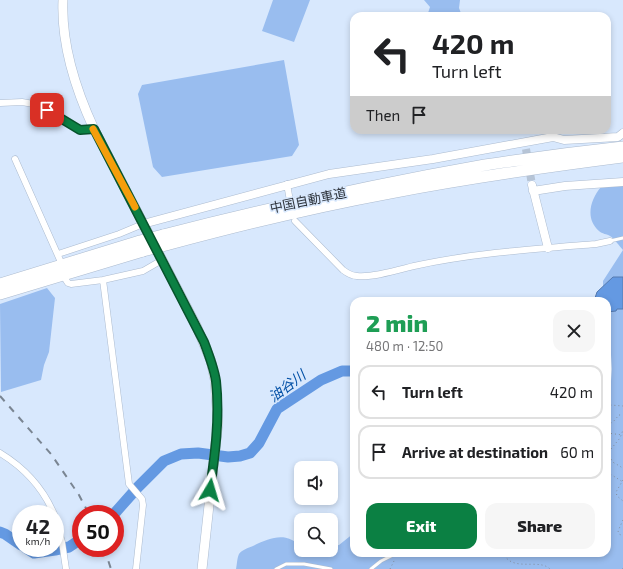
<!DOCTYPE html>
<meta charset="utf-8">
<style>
body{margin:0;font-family:"Exo 2","Noto Sans JP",sans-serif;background:#f6f6f6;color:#202124;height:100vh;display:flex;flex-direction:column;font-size:15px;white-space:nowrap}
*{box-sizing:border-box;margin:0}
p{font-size:13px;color:#757577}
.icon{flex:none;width:22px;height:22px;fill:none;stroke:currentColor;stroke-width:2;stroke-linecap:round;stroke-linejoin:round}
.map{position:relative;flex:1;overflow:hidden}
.drawer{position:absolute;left:350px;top:297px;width:261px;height:260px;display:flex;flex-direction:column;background:#fff;border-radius:12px;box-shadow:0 2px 6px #0003}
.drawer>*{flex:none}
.guide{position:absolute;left:350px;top:12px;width:261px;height:122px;border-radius:12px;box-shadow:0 2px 6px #0003;background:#fff;color:#202124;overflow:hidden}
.buttons{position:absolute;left:294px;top:461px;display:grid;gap:8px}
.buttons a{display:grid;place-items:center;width:44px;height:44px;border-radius:8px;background:#fff;box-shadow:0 2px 6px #0003;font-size:20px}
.speed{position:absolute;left:12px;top:505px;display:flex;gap:8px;font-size:20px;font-weight:700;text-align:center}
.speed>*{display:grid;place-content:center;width:52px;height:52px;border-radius:50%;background:#fff;box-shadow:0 2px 6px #0003;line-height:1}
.speed small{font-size:10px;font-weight:400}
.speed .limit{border:6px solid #d22;background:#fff;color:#111}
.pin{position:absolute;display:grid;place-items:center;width:34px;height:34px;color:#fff;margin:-17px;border-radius:8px;box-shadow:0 2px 6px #0006}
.me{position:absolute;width:44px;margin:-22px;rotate:7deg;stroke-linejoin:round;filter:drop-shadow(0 0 3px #0008)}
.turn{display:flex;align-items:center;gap:14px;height:84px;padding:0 16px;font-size:18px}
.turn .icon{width:52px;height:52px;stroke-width:2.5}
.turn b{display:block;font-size:28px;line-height:34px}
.then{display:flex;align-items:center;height:38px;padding:0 16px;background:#0003;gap:8px;font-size:15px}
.round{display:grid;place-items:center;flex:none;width:42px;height:42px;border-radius:12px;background:#f6f6f6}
.head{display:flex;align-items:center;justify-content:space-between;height:68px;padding:0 16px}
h1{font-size:24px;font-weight:800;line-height:30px;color:#1e9e55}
.button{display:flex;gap:8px;margin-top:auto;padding:8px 16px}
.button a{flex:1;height:46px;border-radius:12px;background:#0b8043;color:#fff;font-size:16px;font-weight:800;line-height:46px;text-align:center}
.button a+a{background:#f6f6f6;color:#202124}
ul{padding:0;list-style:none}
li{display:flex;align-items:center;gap:12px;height:54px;margin:0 8px 6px;padding:0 8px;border:2px solid #e0e0e0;border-radius:12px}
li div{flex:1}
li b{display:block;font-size:15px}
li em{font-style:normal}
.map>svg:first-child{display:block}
.green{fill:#99bdef}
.water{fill:#6499e2;stroke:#547ab0}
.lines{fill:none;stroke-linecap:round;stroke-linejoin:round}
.river{stroke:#6499e2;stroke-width:11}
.tertiary-tunnel{stroke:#b6c4d6;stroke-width:8;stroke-dasharray:8 4;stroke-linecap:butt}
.service-casing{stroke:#acbbcf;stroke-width:4}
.minor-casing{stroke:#acbbcf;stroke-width:7}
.tertiary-casing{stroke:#acbbcf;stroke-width:9}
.secondary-casing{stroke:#acbbcf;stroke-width:10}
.motorway-casing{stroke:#acbbcf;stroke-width:12}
.path{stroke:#848f9e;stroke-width:1;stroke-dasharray:1 3;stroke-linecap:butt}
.service{stroke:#fff;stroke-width:3}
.minor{stroke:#fff;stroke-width:6}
.tertiary{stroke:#fff;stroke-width:8}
.secondary{stroke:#fff;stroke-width:9}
.motorway{stroke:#fff;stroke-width:11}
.rail{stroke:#7a8592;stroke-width:2;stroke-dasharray:7 7;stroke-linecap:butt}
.motorway-bridge-casing{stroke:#acbbcf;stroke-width:12;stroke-linecap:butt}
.motorway-bridge{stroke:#fff;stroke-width:11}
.route-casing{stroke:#07532c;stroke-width:10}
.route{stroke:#0b8043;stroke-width:7}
.slow{stroke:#f59e0b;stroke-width:7}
.labels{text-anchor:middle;stroke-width:3;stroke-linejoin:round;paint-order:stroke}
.street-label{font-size:13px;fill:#2d333b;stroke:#d8e8fd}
.water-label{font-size:14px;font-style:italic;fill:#0552a7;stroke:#d8e8fd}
</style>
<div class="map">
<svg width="623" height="569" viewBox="0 0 623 569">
<rect width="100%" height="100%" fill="#d8e8fd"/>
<path class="green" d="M273 0H310L294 42 262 31Z
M424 0H460L459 8 462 16H427L430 7Z
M284 60 299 145 292 156 162 177 153 167 138 94 142 85Z
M623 185V569H236C237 565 237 558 239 554 242 550 248 548 253 546 270 538 286 531 301 547V550H331V546L339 545 354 533V553H607V390L611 381 612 369 611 355 607 341V301H603V281L623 250C619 246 615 239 610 236 607 234 602 234 599 231 585 219 590 200 601 187Z
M47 288 55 298 49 352 44 365 41 380 1 392 0 304Z"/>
<path class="water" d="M613 277H623V309H617L616 311 607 312V301H594L597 292Z"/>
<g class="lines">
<path class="river" d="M114 514 138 487 164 461 181 454 198 453 228 457 240 456 250 453 259 443 277 409 321 380 342 371H354
M0 532 5 534 21 545
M26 548 34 553 55 550 69 547 81 539"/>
<path class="tertiary-tunnel" d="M526 149 532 185"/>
<g class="service-casing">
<path id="service" d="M610 241 623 238
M276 569 286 564H304L331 569
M371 569 381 561 397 553"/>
</g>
<g class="minor-casing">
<path id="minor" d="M0 103 22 102 39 105 80 130 94 129
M15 159 60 260
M287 184 290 201
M295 221 343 270C347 273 352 276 357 276 372 278 398 270 414 266 473 253 535 249 596 244L610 241
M58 254 119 234 143 224
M66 280 68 283 71 284 103 280 143 271 162 260
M103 280 129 484 142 499 143 505 136 569
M0 453C23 467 43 488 54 514
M55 517 62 542 66 569"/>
</g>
<g class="tertiary-casing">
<path id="tertiary" d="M532 185 548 248
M533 191 565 186 623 182
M143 224 329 174 433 159 553 137 564 140 618 137 623 133"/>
</g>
<g class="secondary-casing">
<path id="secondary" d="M63 0C61 45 75 88 94 129L196 325 211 361 215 380 218 423 202 569"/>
</g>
<g class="motorway-casing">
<path id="motorway" d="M163 235C269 208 377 184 485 165 531 158 577 152 623 147
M166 245C240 225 314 207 390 193 467 178 545 167 623 157
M0 284 140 241
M0 294 143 251"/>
</g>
<path class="path" d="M607 407 610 405 623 406
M607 425 613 422 619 415H623
M607 433 623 435
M607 444C612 451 609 456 612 461 614 464 620 465 623 469
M611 449 620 438 623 430
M607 472 623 482
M623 480 616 492 617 496 623 501
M623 520 618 531 619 534 623 536
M501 553C504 556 507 559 510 561 522 568 541 560 550 569
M390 569 395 559
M622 569H623"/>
<use href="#service" class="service"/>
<use href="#minor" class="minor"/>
<use href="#tertiary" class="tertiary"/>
<use href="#secondary" class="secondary"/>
<use href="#motorway" class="motorway"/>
<path class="rail" d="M0 396 51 454 79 495 89 514
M104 548 111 569"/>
<g class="motorway-bridge-casing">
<path id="motorway-bridge" d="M140 241 163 235
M143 251 166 245"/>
</g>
<use href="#motorway-bridge" class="motorway-bridge"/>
</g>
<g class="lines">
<g class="route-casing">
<path id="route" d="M47 110 80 130 94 129 204 342C209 355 214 368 216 381 220 418 215 454 210 490"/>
</g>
<use href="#route" class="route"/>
<path class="slow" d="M93 129 135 207"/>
</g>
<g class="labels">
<g class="street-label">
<text transform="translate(308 200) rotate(-12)" y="5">中国自動車道</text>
</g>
<g class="water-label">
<text transform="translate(287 386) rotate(-37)" y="5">油谷川</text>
</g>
</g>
</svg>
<div class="buttons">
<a><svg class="icon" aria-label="sound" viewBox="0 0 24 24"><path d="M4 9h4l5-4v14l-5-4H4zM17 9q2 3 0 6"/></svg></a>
<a><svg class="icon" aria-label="search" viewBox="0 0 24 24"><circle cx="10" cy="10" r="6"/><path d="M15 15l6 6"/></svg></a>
</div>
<div class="speed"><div>42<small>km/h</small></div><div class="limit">50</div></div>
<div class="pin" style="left:47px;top:110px;background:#d93025"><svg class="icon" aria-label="arrive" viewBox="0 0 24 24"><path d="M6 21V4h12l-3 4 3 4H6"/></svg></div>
<svg class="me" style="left:210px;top:490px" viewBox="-20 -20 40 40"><path d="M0-17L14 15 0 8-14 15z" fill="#0b8043" stroke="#fff" stroke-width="4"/></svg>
<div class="guide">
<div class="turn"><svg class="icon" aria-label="left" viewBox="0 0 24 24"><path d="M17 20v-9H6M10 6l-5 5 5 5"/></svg><div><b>420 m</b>Turn left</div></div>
<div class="then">Then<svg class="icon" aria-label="arrive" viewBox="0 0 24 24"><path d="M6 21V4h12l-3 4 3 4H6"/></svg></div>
</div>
<section class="drawer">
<div class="head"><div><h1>2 min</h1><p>480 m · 12:50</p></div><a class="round"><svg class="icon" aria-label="close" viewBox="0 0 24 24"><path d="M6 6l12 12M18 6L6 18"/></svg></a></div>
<ul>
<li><svg class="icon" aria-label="left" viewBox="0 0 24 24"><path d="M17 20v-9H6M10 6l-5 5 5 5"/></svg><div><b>Turn left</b></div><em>420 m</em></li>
<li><svg class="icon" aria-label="arrive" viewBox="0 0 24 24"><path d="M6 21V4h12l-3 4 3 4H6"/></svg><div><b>Arrive at destination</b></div><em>60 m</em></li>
</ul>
<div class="button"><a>Exit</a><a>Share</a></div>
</section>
</div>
